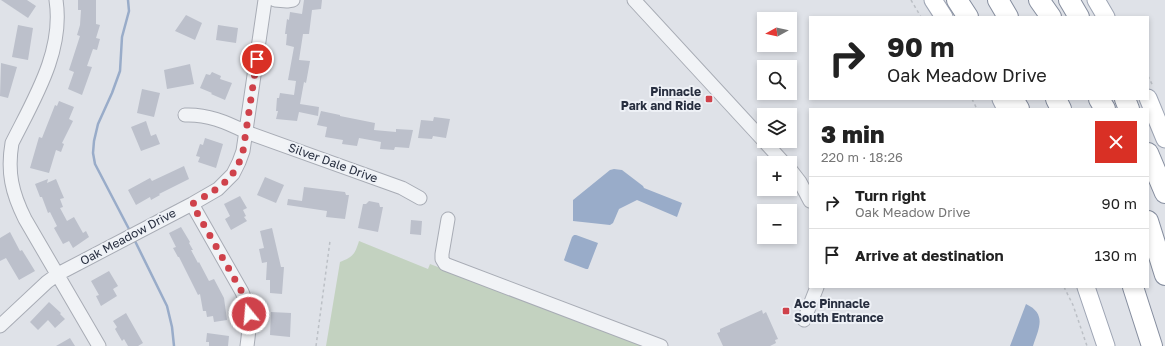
<!DOCTYPE html>
<meta charset="utf-8">
<style>
body{margin:0;font-family:"Golos Text",sans-serif;background:#f6f6f6;color:#222;height:100vh;display:flex;flex-direction:column;font-size:15px;white-space:nowrap}
*{box-sizing:border-box;margin:0}
p{font-size:13px;color:#767676}
.icon{flex:none;width:22px;height:22px;fill:none;stroke:currentColor;stroke-width:2;stroke-linecap:round;stroke-linejoin:round}
.map{position:relative;flex:1;overflow:hidden}
.side{position:absolute;left:809px;top:108px;width:340px;height:180px;display:flex;flex-direction:column;background:#fff;border-radius:0px;box-shadow:0 2px 6px #0003}
.side>*{flex:none}
.banner{position:absolute;left:809px;top:16px;width:340px;height:84px;border-radius:0px;box-shadow:0 2px 6px #0003;background:#fff;color:#222;overflow:hidden}
.needle{width:26px;rotate:262deg}
.tools{position:absolute;left:757px;top:12px;display:grid;gap:8px}
.tools a{display:grid;place-items:center;width:40px;height:40px;border-radius:0px;background:#fff;box-shadow:0 2px 6px #0003;font-size:20px}
.pin{position:absolute;display:grid;place-items:center;width:34px;height:34px;color:#fff;margin:-17px;border:2px solid #fff;border-radius:50%;box-shadow:0 1px 4px #0007}
.me{position:absolute;width:44px;margin:-22px;rotate:343deg;stroke-linejoin:round;filter:drop-shadow(0 0 3px #0008)}
.turn{display:flex;align-items:center;gap:14px;height:84px;padding:0 12px;font-size:18px}
.turn .icon{width:52px;height:52px;stroke-width:2.5}
.turn b{display:block;font-size:28px;line-height:34px}
.round{display:grid;place-items:center;flex:none;width:42px;height:42px;border-radius:0px;background:#f6f6f6}
.overview{display:flex;align-items:center;justify-content:space-between;height:68px;padding:0 12px}
h1{font-size:24px;font-weight:800;line-height:30px}
ul{padding:0;list-style:none}
li{display:flex;align-items:center;gap:12px;height:52px;padding:0 12px;border-top:1px solid #e0e0e0}
li div{flex:1}
li b{display:block;font-size:15px}
li em{font-style:normal}
.map>svg:first-child{display:block}
.green{fill:#c3d2c0}
.water{fill:#99acc9}
.lines{fill:none;stroke-linecap:round;stroke-linejoin:round}
.stream{stroke:#99acc9;stroke-width:2.5}
.building{fill:#bcc0cb}
.minor-casing{stroke:#a8acb5;stroke-width:15}
.major-casing{stroke:#9ea5b4;stroke-width:19}
.highway-casing{stroke:#868e9f;stroke-width:22}
.path{stroke:#bcc0c6;stroke-width:1.5;stroke-dasharray:3 3;stroke-linecap:butt}
.minor{stroke:#f1f3f6;stroke-width:13}
.major{stroke:#fff;stroke-width:17}
.highway{stroke:#fff;stroke-width:20}
.route{stroke:#cf424b;stroke-width:7;stroke-dasharray:0 12.6}
.poi-dot{fill:#cf424b;stroke:#eef1f6;stroke-width:1.5}
.labels{text-anchor:middle;stroke-width:4;stroke-linejoin:round;paint-order:stroke}
.poi-label{font-size:12px;font-weight:bold;fill:#272e3f;stroke:#eef1f6;text-anchor:end}
.street-label{font-size:12px;fill:#272e3f;stroke:#eef1f6}
</style>
<div class="map">
<svg width="1165" height="346" viewBox="0 0 1165 346">
<rect width="100%" height="100%" fill="#dfe2e8"/>
<path class="green" d="M359 241 428 269 430 264 645 346H326L340 262C353 257 355 254 359 241Z"/>
<path class="water" d="M614 169 622 170 643 186 644 188 682 203 677 217 637 200 619 209 613 223 610 225 573 221V200L610 170Z
M574 235H576L598 243 588 269H586L565 261 564 260 572 237Z
M1026 304C1047 314 1039 328 1033 346H1010Z"/>
<g class="lines">
<path class="stream" d="M128 0 129 11 122 37 120 71 112 93 98 124 94 141 93 153 95 164 130 231
M134 239 167 306 172 327 174 346"/>
</g>
<path class="building" d="M1 0H27L36 6 28 18Z
M78 0H96V24L100 25 96 38 100 39 97 50 93 49 87 66 92 67 82 95 68 89 74 72 69 70 80 36 77 35 80 25 81 10H78Z
M304 0H322L321 9 312 10 309 34H303L299 60 310 61 306 83 304 82 300 104 319 107 318 116 299 112 297 121 276 119 278 111H276L277 98H279L280 93 294 95 296 81 288 80 294 47 286 45 287 34H285L287 19 289 20 290 12 302 14Z
M186 15 202 23 195 40 175 31Z
M18 25 33 28 28 60 12 57Z
M218 25 238 28 236 43 216 40Z
M1 63 17 67 8 98 0 96Z
M190 64 194 84 167 89 164 70Z
M212 72 221 76 220 79 232 83 225 100 211 94 212 93 200 88 206 74 210 75Z
M142 89 160 93 154 117 137 113Z
M59 101 74 107 69 119 73 121 62 143 64 144 61 152 56 150 49 173 30 168 39 137 42 138 55 105 57 106Z
M321 111 340 115V116L375 123 374 130 396 132V129L413 130 409 148 395 147 394 150 380 149 381 142 359 138 357 146 342 144 343 140 325 137 327 127 317 125Z
M434 117 450 119 446 138 433 136 432 139 418 138 421 120 433 121Z
M146 121 151 136 156 134 160 144 141 151 131 127Z
M205 138 223 144 216 168 198 162 200 157 196 156 200 144 203 145Z
M184 166 189 179 159 194 160 195 151 200 150 197 136 205 128 190 150 178 152 181Z
M265 177 284 185 276 203 257 195Z
M48 179 47 183 56 179 61 191 64 198 60 199 63 207 60 208 67 221 74 217 83 233 86 231 89 237 73 248 69 241 63 244 54 228 57 226 50 212 48 213 42 197H40L35 184Z
M304 187 345 192 346 195H349L345 219 326 217 327 211 287 205 288 199 302 201Z
M240 196 247 208 243 210 246 216 244 217 247 221 231 230 225 219 230 216 224 204Z
M369 201 379 203 380 207H383L378 232 358 228 363 204H366Z
M411 220 422 221 421 235 410 234Z
M181 227 190 242 189 243 193 250H191L198 263 199 262 209 281 214 279 224 298 227 320 214 322 213 316 207 317 206 311H203L200 294 198 295 179 257H178L173 248 176 247 169 233Z
M272 228 281 267H284L282 294 270 293V280H266L267 262 262 263 259 249 264 248 260 231Z
M10 232 20 251 22 250 35 271 19 280 6 258 0 261V238Z
M109 271 118 286 113 289 117 296 101 306 96 296 99 295 91 281Z
M49 302 61 313 60 314 65 319 55 328 48 320 38 330 30 322Z
M762 310 763 314 766 312 778 339 775 340 776 343 770 346H723L717 333 720 332V329Z
M271 312 291 313 290 337 270 335Z
M126 313 143 343 138 346H128L124 339 122 341 115 329 117 327 113 321Z
M207 333 229 336 228 346H209V342H206Z
M70 338 75 346H56Z"/>
<g class="lines">
<g class="minor-casing">
<path id="minor" d="M56 0C64 51 34 99 12 143 7 172 12 193 25 219L99 346
M275 0 287 1 293 0
M634 0 764 141
M185 115C207 114 226 122 246 132L402 188 420 198
M764 141 784 163
M790 169 800 182 810 201
M192 204 242 292C251 312 250 325 247 346
M448 219 442 254V259L445 264 661 346
M804 320 817 287
M0 326 47 282 58 274 192 204 218 189 233 174 239 162 243 151 265 0"/>
</g>
<g class="major-casing">
<path id="major" d="M933 0 944 17
M1096 0 1106 17
M1148 98 1165 139
M1001 99 1006 109
M1086 287 1106 346"/>
</g>
<g class="highway-casing">
<path id="highway" d="M957 0 968 17
M998 0 1008 17
M1039 0 1051 17
M1069 0 1079 17
M1013 99 1019 109
M1056 99 1061 109
M1099 99 1105 109
M1125 99 1129 109
M1148 153 1165 193
M1148 221 1165 275
M1133 287 1152 346"/>
</g>
<path class="path" d="M911 0 921 17
M1148 76 1153 86
M972 99 977 109
M1064 287 1073 305 1087 346
M316 346 330 241"/>
<use href="#minor" class="minor"/>
<use href="#major" class="major"/>
<use href="#highway" class="highway"/>
</g>
<g class="lines">
<path class="route" d="M249 314 247 304 242 292 192 204C217 189 235 181 243 151L257 59"/>
</g>
<g class="poi-dot">
<rect x="705" y="95" width="8" height="8" rx="2"/>
<rect x="782" y="307" width="8" height="8" rx="2"/>
</g>
<g class="labels">
<g class="poi-label">
<text x="701" y="96">Pinnacle<tspan x="701" dy="14">Park and Ride</tspan></text>
<text x="794" y="308" text-anchor="start">Acc Pinnacle<tspan x="794" dy="14">South Entrance</tspan></text>
</g>
<g class="street-label">
<text transform="translate(333 163) rotate(20)" y="4">Silver Dale Drive</text>
<text transform="translate(128 237) rotate(-28)" y="4">Oak Meadow Drive</text>
</g>
</g>
</svg>
<div class="tools">
<a><svg class="needle" viewBox="-14 -14 28 28"><path d="M0-13l5 13h-10z" fill="#e53935"/><path d="M0 13l5-13h-10z" fill="#767676"/></svg></a>
<a><svg class="icon" aria-label="search" viewBox="0 0 24 24"><circle cx="10" cy="10" r="6"/><path d="M15 15l6 6"/></svg></a>
<a><svg class="icon" aria-label="layers" viewBox="0 0 24 24"><path d="M12 4l9 5-9 5-9-5zM3 14l9 5 9-5"/></svg></a>
<a>+</a>
<a>−</a>
</div>
<div class="pin" style="left:257px;top:59px;background:#d93025"><svg class="icon" aria-label="arrive" viewBox="0 0 24 24"><path d="M6 21V4h12l-3 4 3 4H6"/></svg></div>
<svg class="me" style="left:249px;top:314px" viewBox="-20 -20 40 40"><circle r="17" fill="#cf424b" stroke="#fff" stroke-width="3"/><path d="M0-11L8 9 0 5-8 9z" fill="#fff"/></svg>
<div class="banner">
<div class="turn"><svg class="icon" aria-label="right" viewBox="0 0 24 24"><path d="M7 20v-9h11M14 6l5 5-5 5"/></svg><div><b>90 m</b>Oak Meadow Drive</div></div>
</div>
<section class="side">
<div class="overview"><div><h1>3 min</h1><p>220 m · 18:26</p></div><a class="round" style="background:#d93025;color:#fff"><svg class="icon" aria-label="close" viewBox="0 0 24 24"><path d="M6 6l12 12M18 6L6 18"/></svg></a></div>
<ul>
<li><svg class="icon" aria-label="right" viewBox="0 0 24 24"><path d="M7 20v-9h11M14 6l5 5-5 5"/></svg><div><b>Turn right</b><p>Oak Meadow Drive</p></div><em>90 m</em></li>
<li><svg class="icon" aria-label="arrive" viewBox="0 0 24 24"><path d="M6 21V4h12l-3 4 3 4H6"/></svg><div><b>Arrive at destination</b></div><em>130 m</em></li>
</ul>
</section>
</div>
